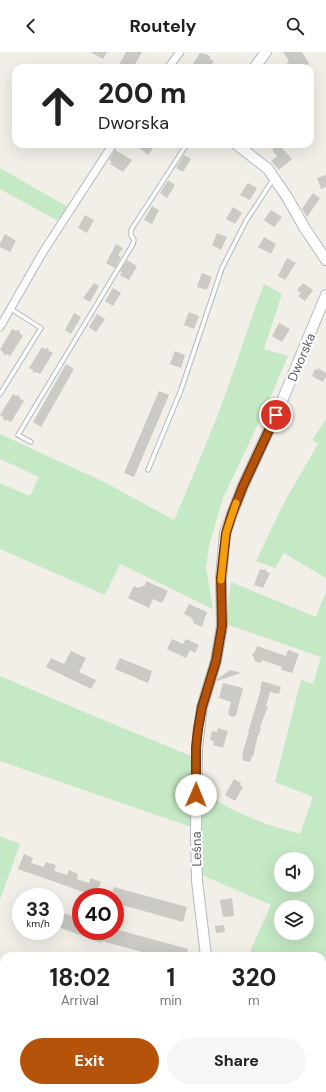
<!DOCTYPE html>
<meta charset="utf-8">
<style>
body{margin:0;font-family:"DM Sans",sans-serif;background:#f6f6f6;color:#222;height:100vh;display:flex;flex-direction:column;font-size:15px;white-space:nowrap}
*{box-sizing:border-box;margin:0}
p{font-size:13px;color:#767676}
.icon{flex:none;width:22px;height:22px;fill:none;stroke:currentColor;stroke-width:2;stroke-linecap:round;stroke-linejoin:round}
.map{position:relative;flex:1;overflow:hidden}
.side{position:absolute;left:0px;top:900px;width:326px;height:140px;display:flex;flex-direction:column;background:#fff;border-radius:12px 12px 0 0;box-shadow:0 4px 16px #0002}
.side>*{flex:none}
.guide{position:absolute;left:12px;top:12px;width:302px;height:84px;border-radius:12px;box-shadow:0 4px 16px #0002;background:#fff;color:#222;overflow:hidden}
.fabs{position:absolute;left:274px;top:800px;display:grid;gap:8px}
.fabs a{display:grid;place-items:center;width:40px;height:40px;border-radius:50%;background:#fff;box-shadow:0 4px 16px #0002;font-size:20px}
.speed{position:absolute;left:12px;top:836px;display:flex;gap:8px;font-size:20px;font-weight:700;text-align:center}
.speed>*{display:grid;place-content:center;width:52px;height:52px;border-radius:50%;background:#fff;box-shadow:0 4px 16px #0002;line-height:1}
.speed small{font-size:10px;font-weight:400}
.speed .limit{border:6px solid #d22;background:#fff;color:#111}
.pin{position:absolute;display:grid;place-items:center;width:34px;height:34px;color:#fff;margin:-17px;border:2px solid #fff;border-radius:50%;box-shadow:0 1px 4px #0007}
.me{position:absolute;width:44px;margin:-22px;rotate:1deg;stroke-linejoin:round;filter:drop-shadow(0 0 3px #0008)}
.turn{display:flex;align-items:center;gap:14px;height:84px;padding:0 20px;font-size:18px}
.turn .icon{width:52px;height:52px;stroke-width:2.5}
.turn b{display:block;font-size:28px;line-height:34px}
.eta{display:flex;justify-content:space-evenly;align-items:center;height:68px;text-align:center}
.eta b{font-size:24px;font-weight:700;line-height:28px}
.action{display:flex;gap:8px;margin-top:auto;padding:8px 20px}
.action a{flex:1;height:46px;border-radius:24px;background:#b45309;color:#fff;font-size:16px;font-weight:700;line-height:46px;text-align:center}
.action a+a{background:#f6f6f6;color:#222}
header{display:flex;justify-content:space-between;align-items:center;height:52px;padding:0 20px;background:#fff;font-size:18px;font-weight:700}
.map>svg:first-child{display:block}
.green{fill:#c5e8c5;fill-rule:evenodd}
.building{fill:#cccac5}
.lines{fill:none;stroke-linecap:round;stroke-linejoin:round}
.lane-casing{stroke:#b5b8bc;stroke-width:5.5}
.street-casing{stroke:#b5b8bc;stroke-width:9}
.secondary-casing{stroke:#b6babf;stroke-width:12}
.lane{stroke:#fff;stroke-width:3.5}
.street{stroke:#fff;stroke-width:7}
.secondary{stroke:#fff;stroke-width:10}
.route-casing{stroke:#753606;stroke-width:10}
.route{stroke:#b45309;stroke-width:7}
.slow{stroke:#f59e0b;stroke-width:7}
.labels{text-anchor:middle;stroke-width:4;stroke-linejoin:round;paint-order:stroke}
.street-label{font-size:13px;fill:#5f6368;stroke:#fff}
</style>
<header><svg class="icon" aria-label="back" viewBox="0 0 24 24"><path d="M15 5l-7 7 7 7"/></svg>Routely<svg class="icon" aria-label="search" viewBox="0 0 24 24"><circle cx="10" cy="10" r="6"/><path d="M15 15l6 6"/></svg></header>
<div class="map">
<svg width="326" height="1040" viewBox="0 0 326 1040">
<rect width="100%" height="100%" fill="#f1efe8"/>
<path class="green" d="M0 116 68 155 58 169 0 137Z
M264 232 282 242 264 297 288 304 268 351 223 446 209 494 206 515 213 557 120 512 105 543 0 497V431L30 444 39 425 0 407V382L104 430 174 468C193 424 212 380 228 335 240 301 251 266 264 232Z
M326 367V526L284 501 275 516 256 509 285 449 318 392 312 388Z
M231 530 316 565 326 540V920L322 924V904H249L252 895 271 853 202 823 200 739 233 758 266 772 300 782 313 745 275 730 301 628 313 632 321 605 226 572ZM281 807H307V833H281ZM281 855H307V881H281Z
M0 624 77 657 191 704 192 739 190 757 191 775 0 709Z
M0 784 20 792 0 848Z
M0 908 4 910V942L0 940Z
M322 944H326V980L322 979Z
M193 1036H221L222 1040H201Z"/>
<path class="building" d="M90 0H107L103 7Z
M126 0H142L133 16H124L119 13Z
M283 0H302L309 11 303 16H292L287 11 289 9Z
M200 1 206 2 210 4V7L214 9 209 16H190Z
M134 92H156L148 103Z
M278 92 292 107 279 118 271 109 277 104 272 98Z
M115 98 132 108 123 120 110 112 112 110 109 108Z
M184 103 191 107 183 120 176 116Z
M326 123V135L321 137 317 126Z
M168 128 175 133 167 146 160 141Z
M248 131 257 136 250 148 240 143Z
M313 141 320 146 307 165 302 157Z
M152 154 159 158 152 172 144 168Z
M233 155 242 161 235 172 226 167Z
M271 158 282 165 274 175 264 168Z
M85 163 94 168 87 181 78 176Z
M217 181 227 185 221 198 212 193Z
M5 182 16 189 10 200 0 195V191Z
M264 185 276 192 271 202 258 195Z
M116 192 123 196 118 203 121 205 115 216 106 211Z
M287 206 296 211 285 228 278 224Z
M127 208 137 214 129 228 120 223 122 220 120 219Z
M202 221 212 225 207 238 197 235Z
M94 231 99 234 90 250 83 246Z
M303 231 313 238 305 249 298 244 301 241 297 238Z
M113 236 121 241 113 254 105 249Z
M189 260 199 264 194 277 184 273Z
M74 261 81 265 71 282 65 278Z
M97 262 105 267 96 280 89 275Z
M279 271 290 277 282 290 272 284Z
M12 277 16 279 19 278 20 281 23 284 10 304 7 302 4 303 3 300 0 298Z
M42 295 45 297 48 296 49 299 53 301 40 322 36 320 33 321V318L29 316Z
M175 299 185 303 181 316 170 312Z
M66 312 74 317 41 375 33 370Z
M318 316 326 321V325L323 330 312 324 315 317 317 318Z
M159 339 169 343 134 425 124 421Z
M13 342 16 344 19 343 20 347 24 349 11 370 7 368 4 369 3 365 0 363Z
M260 517 263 518 265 517 267 520 270 521 263 536 254 533Z
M146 529 168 539 162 551 153 547 149 556 128 546 134 534 138 536 145 533Z
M189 552 207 560 202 575 193 571 194 569 191 567 192 566 184 562Z
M172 587 183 592 186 587 199 593 195 601 190 598 186 606 167 597Z
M257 594 286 604 288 598 299 602 292 621 281 618 282 615 262 608 261 611 254 609 255 608 252 602 255 600Z
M71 599 86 606 79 620 96 628 91 637 46 615 51 606 64 612Z
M120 606 152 619 148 631 115 617Z
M230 618 241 621 217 629V627Z
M262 629 281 635 279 642 270 640 266 654H268L260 675 261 676 259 683H258L253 705 252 704 250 710 242 708 243 702H242L249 680H248L261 637H260Z
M223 631 243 636 236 663 234 665 230 664 228 661 231 650 219 646Z
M218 676 228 679 223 696 213 693 214 689 210 688 212 679 217 680Z
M234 727 241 731 240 733 243 735 235 749 225 743Z
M24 802 33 806 31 811 44 815 46 810 56 813 54 819H55L67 823 69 818 78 822 77 827 89 831 91 826 101 830 95 844 18 817Z
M114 835 187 855 183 870 115 851V845H111Z
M232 846 234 864 223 865 220 848Z
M55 858 81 867V879H100L114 882 115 877 188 897 186 904H157L102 889V891L55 874Z
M224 873 225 880 216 881 215 874Z"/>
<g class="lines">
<g class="lane-casing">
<path id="lane" d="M0 342 41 276 11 257
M31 390 18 383 133 192 134 188 131 183V178L187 92
M148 418 181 338 222 216 246 169 274 126"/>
</g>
<g class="street-casing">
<path id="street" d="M168 16 180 0
M0 275 43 200 113 92"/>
</g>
<g class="secondary-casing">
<path id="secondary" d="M254 16 266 0
M236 92 268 117 274 126 287 145 304 175 326 208
M206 904 197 829 196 783 197 696 202 655 216 609 222 574 221 526 225 481 232 462 243 434 282 349 326 243
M225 1036 226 1040"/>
</g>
<use href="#lane" class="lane"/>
<use href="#street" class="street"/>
<use href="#secondary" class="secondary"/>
</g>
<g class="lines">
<g class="route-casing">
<path id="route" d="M196 743V696L198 677 202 655 216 609 222 574 221 526 226 481 232 462 243 434 276 363"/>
</g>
<use href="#route" class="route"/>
<path class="slow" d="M221 528 226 481 236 451"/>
</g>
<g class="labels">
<g class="street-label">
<text transform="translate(301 305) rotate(-67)" y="5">Dworska</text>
<text transform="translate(196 797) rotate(-91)" y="5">Leśna</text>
</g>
</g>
</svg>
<div class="fabs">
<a><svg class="icon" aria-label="sound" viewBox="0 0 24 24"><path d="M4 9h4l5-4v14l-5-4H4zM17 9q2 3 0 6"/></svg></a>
<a><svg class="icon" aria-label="layers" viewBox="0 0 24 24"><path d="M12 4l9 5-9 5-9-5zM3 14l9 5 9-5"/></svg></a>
</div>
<div class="speed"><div>33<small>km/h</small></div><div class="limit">40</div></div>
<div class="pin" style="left:276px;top:363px;background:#d93025"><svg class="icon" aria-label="arrive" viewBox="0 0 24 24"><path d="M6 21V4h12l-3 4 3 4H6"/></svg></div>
<svg class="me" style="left:196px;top:743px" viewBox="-20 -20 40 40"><circle r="19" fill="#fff"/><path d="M0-13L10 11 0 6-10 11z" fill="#b45309"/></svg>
<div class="guide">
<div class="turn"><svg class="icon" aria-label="ahead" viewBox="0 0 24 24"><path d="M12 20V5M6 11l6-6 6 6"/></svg><div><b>200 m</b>Dworska</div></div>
</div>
<section class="side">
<div class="eta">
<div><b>18:02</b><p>Arrival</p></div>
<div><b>1</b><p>min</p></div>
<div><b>320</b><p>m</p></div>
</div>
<div class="action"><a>Exit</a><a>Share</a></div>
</section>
</div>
